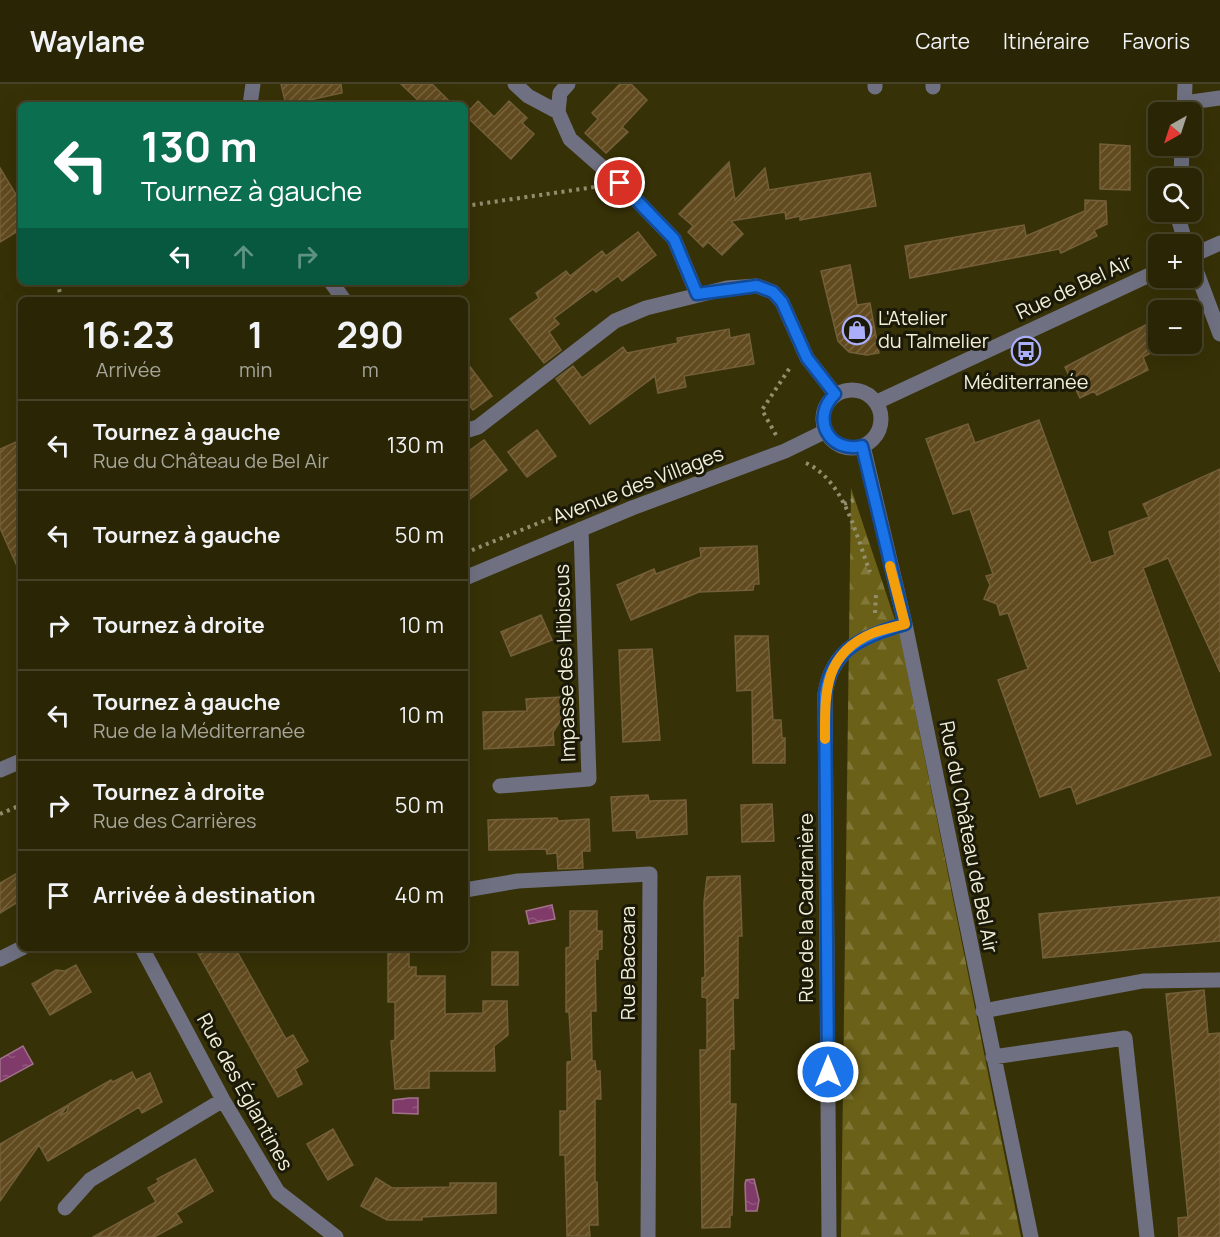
<!DOCTYPE html>
<html lang="fr">
<meta charset="utf-8">
<style>
body{margin:0;font-family:Manrope,sans-serif;background:#312d0f;color:#f1f3f6;height:100vh;display:flex;flex-direction:column;font-size:22px;white-space:nowrap}
*{box-sizing:border-box;margin:0}
p{font-size:20px;color:#a5a59a}
.icon{flex:none;width:33px;height:33px;fill:none;stroke:currentColor;stroke-width:2;stroke-linecap:round;stroke-linejoin:round}
.map{position:relative;flex:1;overflow:hidden}
.details{position:absolute;left:18px;top:213px;width:450px;height:654px;display:flex;flex-direction:column;background:#292505;border-radius:9px;box-shadow:0 6px 24px #0002,0 0 0 2px #454227}
.details>*{flex:none}
.guide{position:absolute;left:18px;top:18px;width:450px;height:183px;border-radius:9px;box-shadow:0 6px 24px #0002,0 0 0 2px #454227;background:#0b6e4f;color:#fff;overflow:hidden}
.needle{width:39px;rotate:219deg}
.controls{position:absolute;left:1148px;top:18px;display:grid;gap:12px}
.controls a{display:grid;place-items:center;width:54px;height:54px;border-radius:9px;background:#292505;box-shadow:0 6px 24px #0002,0 0 0 2px #454227;font-size:30px}
.pin{position:absolute;display:grid;place-items:center;width:51px;height:51px;color:#fff;margin:-26px;border:3px solid #fff;border-radius:50%;box-shadow:0 2px 6px #0007}
.me{position:absolute;width:66px;margin:-33px;rotate:0deg;stroke-linejoin:round;filter:drop-shadow(0 0 4px #0008)}
.turn{display:flex;align-items:center;gap:21px;height:126px;padding:0 24px;font-size:27px}
.turn .icon{width:78px;height:78px;stroke-width:2.5}
.turn b{display:block;font-size:42px;line-height:51px}
.lanes{display:flex;align-items:center;height:57px;padding:0 24px;background:#0003;justify-content:center;gap:30px;direction:ltr}
.lanes .off{opacity:.35}
.eta{display:flex;justify-content:space-evenly;align-items:center;height:102px;text-align:center}
.eta b{font-size:36px;font-weight:700;line-height:42px}
ul{padding:0;list-style:none}
li{display:flex;align-items:center;gap:18px;height:90px;padding:0 24px;border-top:2px solid #454227}
li div{flex:1}
li b{display:block;font-size:22px}
li em{font-style:normal}
header{display:flex;align-items:center;gap:36px;box-sizing:border-box;height:84px;padding:0 30px;background:#292505;border-bottom:2px solid #454227}
header strong{font-size:28px}
nav{display:flex;gap:33px;margin-inline-start:auto;font-size:21px}
.map>svg:first-child{display:block}
.forest{fill:url(#forest-firs)}
.water{fill:url(#water-ripples);stroke:#a2718b;stroke-width:1.5}
.building{fill:url(#building-hatch);stroke:#735f3a;stroke-width:1.5}
.lines{fill:none;stroke-linecap:round;stroke-linejoin:round}
.path{stroke:#938f6e;stroke-width:4;stroke-dasharray:3 4.5;stroke-linecap:butt}
.minor{stroke:#6f7182;stroke-width:15}
.route-casing{stroke:#114b97;stroke-width:15}
.route{stroke:#1a73e8;stroke-width:10}
.slow{stroke:#f59e0b;stroke-width:10}
.labels{text-anchor:middle;stroke-width:6;stroke-linejoin:round;paint-order:stroke}
.street-label{font-size:20px;fill:#f2efd9;stroke:#1b1908}
.poi-label{font-size:20px;fill:#f2efd9;stroke:#1b1908;text-anchor:start}
</style>
<header>
<strong>Waylane</strong>
<nav><a>Carte</a><a>Itinéraire</a><a>Favoris</a></nav>
</header>
<div class="map">
<svg width="1220" height="1153" viewBox="0 0 1220 1153">
<defs>
<pattern id="forest-firs" width="22" height="20" patternUnits="userSpaceOnUse" patternTransform="scale(1.5)"><rect width="22" height="20" fill="#6a6017"/><path d="M5 1l3.5 6h-7zM16 11l3.5 6h-7z" fill="#807738"/></pattern>
<pattern id="water-ripples" width="26" height="14" patternUnits="userSpaceOnUse" patternTransform="scale(1.5)"><rect width="26" height="14" fill="#803b6a"/><path d="M2 4q2-2 4 0t4 0M15 11q2-2 4 0t4 0" fill="none" stroke="#92587f"/></pattern>
<pattern id="building-hatch" width="6" height="6" patternUnits="userSpaceOnUse" patternTransform="scale(1.5)"><rect width="6" height="6" fill="#614a1e"/><path d="M-1 1l2-2M0 6l6-6M5 7l2-2" fill="none" stroke="#78643e"/></pattern>
</defs>
<rect width="100%" height="100%" fill="#373107"/>
<path class="forest" d="M851 404 900 551 1021 1153H841Z"/>
<path class="water" d="M552 821 555 835 529 840 526 827Z
M23 962 33 980 0 998V975Z
M409 1014H418V1030L393 1029V1016Z
M754 1095 759 1116 757 1127H746L745 1100 746 1096Z"/>
<path class="building" d="M281 0H341L342 9 286 21Z
M401 0H432L453 21H423Z
M620 0H631L647 16 622 43 628 48 606 69 585 49 598 35 592 29Z
M478 17 494 33 509 17 527 34 522 39 534 50 511 75 465 31Z
M1100 60 1130 62V106L1100 105Z
M729 78 735 116 765 84 769 106 870 89 876 122 800 136V132L786 135 785 128 731 137 743 150 722 171 708 158 703 163 688 148 693 142 679 130Z
M0 84 21 119V145L0 158Z
M1085 116 1106 117 1107 140 1094 146 1097 152 1061 169 1059 165 910 194 905 162 1024 141 1026 152 1085 127Z
M638 148 656 171 622 197 618 192 596 208 593 205 554 234 559 240 549 248 561 266 544 279 510 235 539 214 536 209 566 187 570 192 602 167 606 172Z
M850 181 857 221 870 219 879 269 867 271 849 268 838 257 821 187Z
M1153 237 1158 247V260L1164 262 1143 273 1148 286 1097 311 1094 307 1080 314 1065 283Z
M729 245 730 254 749 250 754 280 684 292 686 303 658 309 655 292 590 340 556 295 573 282 582 294 623 263 627 269 678 259 677 254Z
M465 276 492 312 473 326 465 316Z
M1039 336 1091 479 1115 471 1109 448 1149 433 1143 420 1220 385V588L1168 474 1143 484 1211 671 1077 720 1071 702 1040 713 998 596 1028 585 1008 529 1000 531 997 520 984 515 990 501 986 492 993 490 970 425 953 430 926 355 968 340 975 359Z
M537 346 556 372 527 393 508 368Z
M21 356V491L0 444V365Z
M484 356 507 386 465 419V370Z
M757 462 759 500H754L753 506 699 508 631 536 617 501 654 485 656 490 701 473 700 464Z
M541 531 552 556 511 572 501 548Z
M735 552H768L773 636H781L782 654H785V679H753L752 606 737 607Z
M652 565 660 656 623 658 619 566Z
M562 613 564 631 553 648 554 661 484 665 483 628 527 627 526 615Z
M648 711 649 717 686 716 687 750 637 754 636 746 613 747 611 713Z
M772 720 774 757 742 758 741 721Z
M557 734 558 737 589 735 590 767H582L583 784 558 785 557 769 547 770 546 765 489 766 488 736Z
M21 787V816L0 829V799Z
M740 792 742 852H738V914H733L734 965H730V1020H736L732 1131H730V1143L702 1144 700 966H707V914L702 913V894L705 893 704 818 707 793Z
M1220 813V857L1043 874 1039 830Z
M570 827H597V847H602V865L598 866V875H595L596 927H591L592 977H595L596 987H600L601 1015H595V1098H597L598 1141H589L590 1152H567L565 1071H560V1027H567V978L572 977 569 928H566V864L570 863Z
M195 864H235L286 955 293 951 308 977 295 985 302 1000 278 1013Z
M388 864H409V883H416V892H445V930L483 929V917H507L508 951 494 962 495 987H429V1004L395 1005 391 957 395 956V918H388Z
M492 868H518V901H492Z
M76 881 91 908 50 931 32 900 56 886 65 887Z
M1204 906 1208 950 1220 949V1153H1179L1178 1134 1188 1133 1166 910Z
M132 988 136 996 150 989 162 1018 142 1029 139 1023 48 1077 39 1061 0 1117V1060L68 1021 60 1032 67 1028 69 1020 111 996 113 998Z
M333 1045 353 1081 328 1096 307 1060Z
M195 1075 213 1107 176 1129 182 1138 154 1153H93L156 1118 148 1104 159 1098 157 1095Z
M376 1094 392 1104 450 1103V1099H496V1129L422 1133V1136H387L361 1122Z"/>
<g class="lines">
<path class="path" d="M465 122 595 103
M57 198 62 216
M776 351 762 326 791 282
M806 379C845 397 856 452 870 488
M844 420 857 415
M465 469 551 434
M875 529 876 510
M0 730 21 721"/>
<path class="minor" d="M515 0 528 12 558 28
M568 0 560 9 558 28 570 55 620 99 674 155 697 210
M875 3V0
M933 3V0
M1184 19 1220 14
M250 21 253 0
M1184 28 1185 0
M1181 94 1182 62
M1179 128V137L1186 160
M1191 172 1220 159
M1191 173 1220 250
M331 198 344 216
M823 335a29 29 0 1 1 58 0a29 29 0 1 1-58 0Z
M877 318 1158 187
M465 347 478 343 615 237 646 224 727 204 757 202 773 208 782 218 807 274 835 310
M863 362 905 540 1031 1153
M465 494 632 424 785 367 826 347
M0 686 21 677
M500 702 589 695 581 445
M465 806 518 797 650 790 648 1153
M142 864 223 1016 278 1108 336 1153
M0 875 22 864
M983 927 1143 897 1220 896
M993 973 1125 954 1147 1153
M65 1124 90 1096 223 1016
M829 1153 825 610C832 563 865 552 905 540"/>
</g>
<g class="lines">
<g class="route-casing">
<path id="route" d="M620 99 674 155 697 210 757 202 773 208 782 218 807 274 835 310C810 334 829 370 862 362L905 540C865 552 832 563 825 610L828 988"/>
</g>
<use href="#route" class="route"/>
<path class="slow" d="M825 655C825 609 823 570 873 549 883 545 895 543 905 540L890 482"/>
</g>
<defs>
<g id="shop-ring" transform="scale(1.5)"><circle r="9.5" fill="#1b1908" stroke="#abaffb" stroke-width="1.5"/><path d="M-5-2.5h2.3a2.7 3.5 0 0 1 5.4 0H5L5.5 6h-11ZM-1.5-2.5h3a1.5 2.3 0 0 0-3 0Z" fill="#abaffb"/></g>
<g id="bus-ring" transform="scale(1.5)"><circle r="9.5" fill="#1b1908" stroke="#abaffb" stroke-width="1.5"/><path d="M-5-6H5V4H4V6H2V4H-2V6H-4V4H-5ZM-3.5-4V0h7V-4ZM-3.5 1.2v1.5H-2V1.2ZM2 1.2v1.5H3.5V1.2Z" fill="#abaffb"/></g>
</defs>
<g fill-rule="evenodd">
<use href="#shop-ring" x="857" y="246"/>
<use href="#bus-ring" x="1026" y="267"/>
</g>
<g class="labels">
<g class="street-label">
<text transform="translate(1074 203) rotate(-25)" y="7">Rue de Bel Air</text>
<text transform="translate(638 401) rotate(-21)" y="7">Avenue des Villages</text>
<text transform="translate(565 579) rotate(-92)" y="7">Impasse des Hibiscus</text>
<text transform="translate(969 753) rotate(79)" y="7">Rue du Château de Bel Air</text>
<text transform="translate(806 824) rotate(-90)" y="7">Rue de la Cadranière</text>
<text transform="translate(628 879) rotate(-90)" y="7">Rue Baccara</text>
<text transform="translate(245 1008) rotate(61)" y="7">Rue des Églantines</text>
</g>
<g class="poi-label">
<text x="878" y="241">L'Atelier<tspan x="878" dy="23">du Talmelier</tspan></text>
<text x="1026" y="305" text-anchor="middle">Méditerranée</text>
</g>
</g>
</svg>
<div class="controls">
<a><svg class="needle" viewBox="-14 -14 28 28"><path d="M0-13l5 13h-10z" fill="#e53935"/><path d="M0 13l5-13h-10z" fill="#a5a59a"/></svg></a>
<a><svg class="icon" aria-label="search" viewBox="0 0 24 24"><circle cx="10" cy="10" r="6"/><path d="M15 15l6 6"/></svg></a>
<a>+</a>
<a>−</a>
</div>
<div class="pin" style="left:620px;top:99px;background:#d93025"><svg class="icon" aria-label="arrive" viewBox="0 0 24 24"><path d="M6 21V4h12l-3 4 3 4H6"/></svg></div>
<svg class="me" style="left:828px;top:988px" viewBox="-20 -20 40 40"><circle r="17" fill="#1a73e8" stroke="#fff" stroke-width="3"/><path d="M0-11L8 9 0 5-8 9z" fill="#fff"/></svg>
<div class="guide">
<div class="turn"><svg class="icon" aria-label="left" viewBox="0 0 24 24"><path d="M17 20v-9H6M10 6l-5 5 5 5"/></svg><div><b>130 m</b>Tournez à gauche</div></div>
<div class="lanes"><svg class="icon" aria-label="left" viewBox="0 0 24 24"><path d="M17 20v-9H6M10 6l-5 5 5 5"/></svg><svg class="icon off" aria-label="ahead" viewBox="0 0 24 24"><path d="M12 20V5M6 11l6-6 6 6"/></svg><svg class="icon off" aria-label="right" viewBox="0 0 24 24"><path d="M7 20v-9h11M14 6l5 5-5 5"/></svg></div>
</div>
<section class="details">
<div class="eta">
<div><b>16:23</b><p>Arrivée</p></div>
<div><b>1</b><p>min</p></div>
<div><b>290</b><p>m</p></div>
</div>
<ul>
<li><svg class="icon" aria-label="left" viewBox="0 0 24 24"><path d="M17 20v-9H6M10 6l-5 5 5 5"/></svg><div><b>Tournez à gauche</b><p>Rue du Château de Bel Air</p></div><em>130 m</em></li>
<li><svg class="icon" aria-label="left" viewBox="0 0 24 24"><path d="M17 20v-9H6M10 6l-5 5 5 5"/></svg><div><b>Tournez à gauche</b></div><em>50 m</em></li>
<li><svg class="icon" aria-label="right" viewBox="0 0 24 24"><path d="M7 20v-9h11M14 6l5 5-5 5"/></svg><div><b>Tournez à droite</b></div><em>10 m</em></li>
<li><svg class="icon" aria-label="left" viewBox="0 0 24 24"><path d="M17 20v-9H6M10 6l-5 5 5 5"/></svg><div><b>Tournez à gauche</b><p>Rue de la Méditerranée</p></div><em>10 m</em></li>
<li><svg class="icon" aria-label="right" viewBox="0 0 24 24"><path d="M7 20v-9h11M14 6l5 5-5 5"/></svg><div><b>Tournez à droite</b><p>Rue des Carrières</p></div><em>50 m</em></li>
<li><svg class="icon" aria-label="arrive" viewBox="0 0 24 24"><path d="M6 21V4h12l-3 4 3 4H6"/></svg><div><b>Arrivée à destination</b></div><em>40 m</em></li>
</ul>
</section>
</div>
